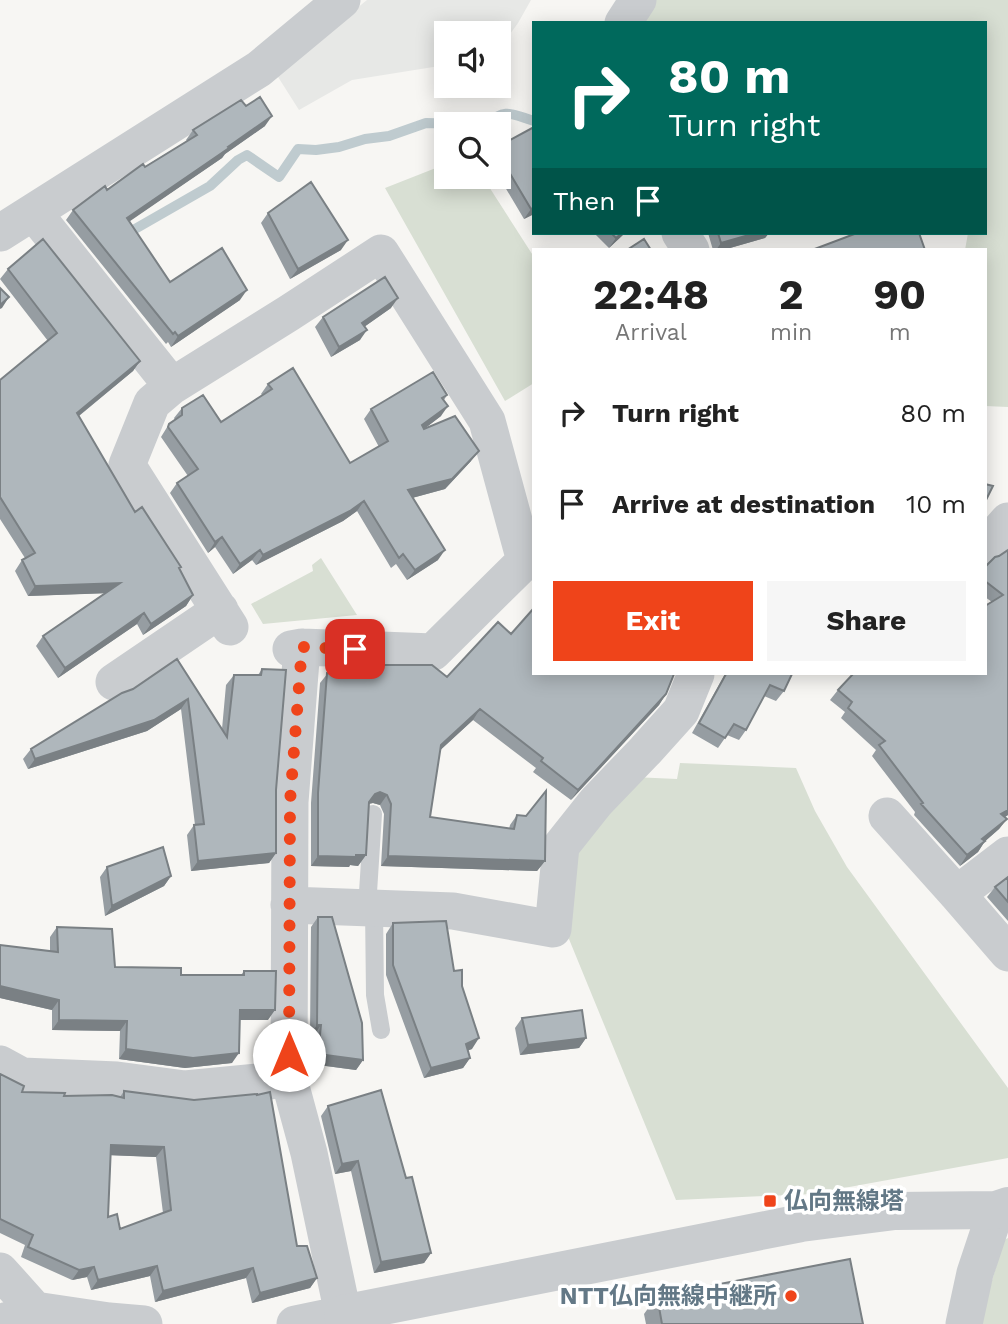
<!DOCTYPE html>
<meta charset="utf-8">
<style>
body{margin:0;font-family:"Work Sans","Noto Sans JP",sans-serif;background:#f6f6f6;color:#222;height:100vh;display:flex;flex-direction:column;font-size:26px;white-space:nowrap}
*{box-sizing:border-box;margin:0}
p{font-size:23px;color:#767676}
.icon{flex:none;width:38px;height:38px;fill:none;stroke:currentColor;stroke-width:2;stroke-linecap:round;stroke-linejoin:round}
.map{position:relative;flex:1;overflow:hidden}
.sheet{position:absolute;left:532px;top:248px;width:455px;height:427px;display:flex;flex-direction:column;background:#fff;border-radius:0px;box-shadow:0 4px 18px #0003}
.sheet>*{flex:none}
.top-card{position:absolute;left:532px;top:21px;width:455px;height:214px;border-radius:0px;box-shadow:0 4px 18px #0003;background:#00695c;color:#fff;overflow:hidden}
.tools{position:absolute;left:434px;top:21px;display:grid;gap:14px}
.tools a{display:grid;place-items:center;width:77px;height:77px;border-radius:0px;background:#fff;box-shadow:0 4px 18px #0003;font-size:35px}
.pin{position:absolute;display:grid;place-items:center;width:60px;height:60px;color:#fff;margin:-30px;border-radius:14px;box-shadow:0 4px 10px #0006}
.me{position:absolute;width:77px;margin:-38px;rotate:0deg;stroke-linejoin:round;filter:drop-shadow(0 0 5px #0008)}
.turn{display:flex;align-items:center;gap:24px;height:147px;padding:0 21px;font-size:32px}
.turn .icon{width:91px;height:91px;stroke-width:2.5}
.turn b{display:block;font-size:49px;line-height:60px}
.then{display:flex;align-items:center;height:66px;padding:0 21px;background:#0003;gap:14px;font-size:26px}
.eta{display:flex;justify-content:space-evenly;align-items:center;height:119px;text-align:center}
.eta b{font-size:42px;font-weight:700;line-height:49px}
.action{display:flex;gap:14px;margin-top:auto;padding:14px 21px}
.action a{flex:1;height:80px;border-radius:0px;background:#ef441a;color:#fff;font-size:28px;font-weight:700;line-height:80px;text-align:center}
.action a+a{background:#f6f6f6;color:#222}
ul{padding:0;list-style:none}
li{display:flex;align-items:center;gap:21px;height:91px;padding:0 21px}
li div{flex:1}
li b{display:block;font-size:26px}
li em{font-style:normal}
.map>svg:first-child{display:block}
.built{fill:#e7e8e6}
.green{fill:#d8dfd3}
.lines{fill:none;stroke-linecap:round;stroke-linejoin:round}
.stream{stroke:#bfcbcf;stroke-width:10}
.service{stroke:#c9cccf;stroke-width:18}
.minor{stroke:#c9cccf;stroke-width:37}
.tertiary{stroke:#c9cccf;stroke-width:38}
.wall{fill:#969da2;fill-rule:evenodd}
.shaded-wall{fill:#7a8084}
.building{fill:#afb7bc;stroke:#7a8084;stroke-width:2;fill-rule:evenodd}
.route{stroke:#ef441a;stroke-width:12;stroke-dasharray:0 21.6}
.poi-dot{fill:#ef441a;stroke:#fff;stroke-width:2.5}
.labels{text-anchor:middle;stroke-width:7;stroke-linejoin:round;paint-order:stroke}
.poi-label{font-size:24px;font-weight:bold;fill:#637886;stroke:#fff;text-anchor:start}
</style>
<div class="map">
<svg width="1008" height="1324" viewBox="0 0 1008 1324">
<rect width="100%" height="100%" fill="#f7f6f3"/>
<path class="built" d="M367 0H531L518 23 499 49V33H446V65L352 80 299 110 273 69 319 39Z"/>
<path class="green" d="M638 0H1008V407L985 406V250H965L968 233H985V23H627Z
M446 164V177H481L484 179 534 257V383L505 401 385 188Z
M321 558 357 615 263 624 251 604 313 571 312 565Z
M680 763 796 768 815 811 847 867 1008 1088V1158L811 1194 676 1200 562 922 570 848 633 777 677 779Z
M1008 1238V1324H979L1004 1240Z"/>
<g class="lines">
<path class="stream" d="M488 124C505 107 513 115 534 121
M123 234 135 229 210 186 238 160 247 155 279 177 298 149 316 150 339 147 365 139 389 136 426 123 470 124"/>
<path class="service" d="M367 908 373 814
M374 908 375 995 381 1030"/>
<path class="minor" d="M623 23 638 0
M34 213 172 386
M0 233 259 69 342 0
M680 233 691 250
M985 547 1008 521
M230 627 127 465 152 403 172 386 289 313 381 253 487 421 525 561 433 652 302 647 291 649
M114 682 220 610
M887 816 957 894
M1008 855 957 894 1008 953
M289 905 453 911 553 929 561 846 596 802 645 751 681 711 696 674
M0 1064 22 1076 117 1080 185 1089 289 1079
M0 1271 35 1310
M0 1323 35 1310 109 1321 144 1324
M295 1324 343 1314 309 1153 289 1079 290 802 302 647
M964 1324 975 1273 996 1210"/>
<path class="tertiary" d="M345 1324 343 1314 801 1223 895 1211 996 1210 1008 1206"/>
</g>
<path class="wall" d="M246 106 265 126 225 154 222 158 129 221 170 282 240 300 171 347 168 342 166 344 66 220 73 210 187 141 186 140 193 130Z
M499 146 534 214 524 219 499 177Z
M268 213 341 250 290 279 261 223Z
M594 233H625L609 248Z
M708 233H769L765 238 723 250H713Z
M8 269 140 361 133 371 79 416 135 512 180 569 193 595 186 606 143 635 137 624 58 678 36 646 43 636 105 593 28 596 15 571 22 560 25 558 0 519V380L48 341 0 279Z
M391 308 364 327 360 340 331 357 315 327 323 317Z
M268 384 350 463 379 447 364 419 371 409 447 395 444 400 441 416 424 429 471 461 445 489 412 498 438 560 407 580 396 564 391 568 357 511 343 521 256 565 252 560 233 574 215 547 208 553 170 493 177 483 188 476 161 437 169 424 175 420 174 418 182 408 221 422 262 395 261 394Z
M1008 550V815L1005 817 1007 819 999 829 985 841 978 852 960 866 914 815 915 812 872 756 876 750 841 718 845 712 830 700 838 690 985 674 992 602 985 597V567Z
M511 634 666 694 659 705 571 800 533 772 536 768 473 720 440 750 430 817 509 829 510 825 517 815 545 861 537 871 381 866 384 814 380 805 373 803 369 804 366 855 358 866 350 865 349 867 311 866V803L320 683 336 663 384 665 447 677Z
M177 659 222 729 226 685 234 675H258L262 669 276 790V853L269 863 191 871 187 835 194 825H195L181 709 147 731 28 769 23 759 31 749 133 689Z
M725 674H792L784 691 776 701 764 696 746 730 739 740 727 735 718 748 692 733Z
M107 867 171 876 164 886 105 916 100 877Z
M1008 877V921L987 897 995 887Z
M318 917 363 1060 356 1070 311 1064 314 1035H310L311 927Z
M393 923 454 971 462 986 472 1049 468 1050 470 1058 463 1068 424 1078 386 975V934Z
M57 927 115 967 181 975H241L244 971 268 1020H240L232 1063 185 1068 119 1059 120 1031 52 1030V1010L0 998V945L50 952V937Z
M522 1018 586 1038 579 1048 520 1055 515 1028Z
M0 1074 22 1092 64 1096 120 1097 124 1091 297 1246 317 1278 310 1288 252 1303 246 1278 155 1302 150 1276 91 1290 87 1277 72 1280 21 1257 25 1245 0 1233ZM111 1155 156 1157 163 1213 120 1229 108 1217Z
M328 1106 406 1178 431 1253 424 1263 374 1273 351 1171 335 1174 321 1116Z
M657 1296 863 1324H646L644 1314Z"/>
<path class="shaded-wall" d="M272 116 265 126 225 154 222 158 120 228 127 218Z
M534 208V214L524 219 531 209Z
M622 233H625L609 248 616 238Z
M756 233H769L765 238 723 250H716L721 243Z
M348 240 341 250 290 279 298 269Z
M247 290 240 300 171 347 178 336Z
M9 297 2 308 0 309V305Z
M398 298 391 308 354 334 362 323Z
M367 330 360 340 331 357 339 347Z
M140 361 133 371 70 423 77 413Z
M448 406 441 416 415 436 422 425Z
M479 451 471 461 445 489 401 501 408 490Z
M364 501 357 511 343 521 256 565 263 555Z
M222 537 215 547 208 553 215 542Z
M260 550 252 560 233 574 240 564Z
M445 550 438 560 407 580 415 570Z
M120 583 113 593 28 596 35 586Z
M193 595 186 606 143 635 151 624Z
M144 613 137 624 58 678 65 668Z
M666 694 659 705 571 800 578 790Z
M188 699 181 709 147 731 28 769 35 759Z
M480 709 473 720 434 756 441 745Z
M380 792 387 795 380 805 373 803 367 804 375 794Z
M1008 810V815L994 824 1001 814Z
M1007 819 999 829 982 844 985 841 978 852 960 866 967 855 982 839Z
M276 853 269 863 191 871 198 861Z
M366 855 358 866 350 865 349 867 311 866 318 856Z
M388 856 545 861 537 871 381 866Z
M171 876 164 886 105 916 112 906Z
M0 986 59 1000 52 1010 0 998Z
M240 1010H275L268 1020H233Z
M59 1020 127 1021 120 1031 52 1030Z
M317 1025H321L314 1035H310Z
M479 1038 472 1049 459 1054 466 1044Z
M586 1038 579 1048 520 1055 528 1045Z
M126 1049 239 1053 232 1063 185 1068 119 1059Z
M318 1054 363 1060 356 1070 311 1064Z
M470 1058 463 1068 424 1078 431 1068Z
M111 1145 164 1147 156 1157 104 1155Z
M358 1161 351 1171 335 1174 342 1164Z
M431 1253 424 1263 374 1273 381 1262Z
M157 1266 150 1276 91 1290 98 1280Z
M94 1267 87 1277 72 1280 79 1270Z
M253 1268 246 1278 155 1302 163 1291Z
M317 1278 310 1288 252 1303 260 1293Z"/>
<path class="building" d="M260 97 272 116 228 147 229 148 127 218 170 282 222 248 247 290 178 336 175 332 173 334 73 210 105 186 107 190 143 164 145 167 197 135 193 130 241 100 246 106Z
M534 127V208L531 209 499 155V146Z
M311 182 348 240 298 269 268 213Z
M611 233H622L616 238Z
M718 233H756L721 243Z
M857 233H919L925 250H812Z
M43 239 140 361 77 413 135 512 142 507 181 567 179 568 193 595 151 624 144 613 65 668 43 636 120 583 35 586 22 560 35 553 0 497V380L57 333 8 269Z
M644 239 651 250H627Z
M385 277 398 298 362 323 367 330 339 347 323 317Z
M0 288 9 297 0 305Z
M293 368 350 463 388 441 371 409 433 372 447 395 442 398 448 406 422 425 424 429 455 416 479 451 452 479 408 490 445 550 415 570 403 554 399 558 364 501 350 511 263 555 260 550 240 564 222 537 215 542 177 483 198 469 168 427 169 424 182 415V408L203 395 221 422 272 389 268 384Z
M985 484 993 486 985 502Z
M1008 550V810L1001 814 1007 819 982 839 985 841 967 855 921 804 923 803 879 745 885 741 848 708 852 702 838 690 853 674H985V606L1003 595 985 581V567L995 557 999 556Z
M534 608V674H674L666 694 578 790 541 761 543 758 480 709 441 745 430 817 514 829 517 815 526 816 546 791 545 861 388 856 391 804 387 795 380 792 375 794 369 802 366 855H356V857L318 856V793L327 673 335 674 336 663 384 664V665H432L447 677 498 622 511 634Z
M177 659 227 737 234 675H261L262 669 286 670 276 790V853L198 861 194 825 204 824 188 699 154 720 35 759 31 749 122 693 133 689Z
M726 674H792L784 691 770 685 746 730 734 724 725 738 699 723Z
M163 847 171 876 112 906 107 867Z
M1008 877V902L995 887Z
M318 917H332L362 1023 363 1060 318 1054 321 1025H317Z
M446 921 454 971 462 970V986L479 1038 466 1044 470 1058 431 1068 393 965V923Z
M57 927 112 929 115 967 181 968V975H244V971H276L275 1010H240L239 1053 193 1058 126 1049 127 1021 59 1020V1000L0 986V945L58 952Z
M582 1010 586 1038 528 1045 522 1018Z
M0 1074 24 1086 22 1092 65 1093 64 1096 112 1095 124 1098V1091L194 1100 257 1094V1095L270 1092 297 1246H307L317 1278 260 1293 253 1268 163 1291 157 1266 98 1280 94 1267 79 1270 28 1247 33 1235 0 1219ZM111 1145 164 1147 171 1210 120 1229 117 1214 108 1217Z
M381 1090 406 1178 412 1177 431 1253 381 1262 358 1161 342 1164 328 1106Z
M850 1259 863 1324H662L657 1296Z"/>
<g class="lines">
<path class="route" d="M289 1055 290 802 302 647 355 649"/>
</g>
<g class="poi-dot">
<rect x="763" y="1194" width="14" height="14" rx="3.5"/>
<circle cx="791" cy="1296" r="7"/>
</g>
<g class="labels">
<g class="poi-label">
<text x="784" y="1209">仏向無線塔</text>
<text x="777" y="1304" text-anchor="end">NTT仏向無線中継所</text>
</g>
</g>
</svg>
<div class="tools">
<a><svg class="icon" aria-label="sound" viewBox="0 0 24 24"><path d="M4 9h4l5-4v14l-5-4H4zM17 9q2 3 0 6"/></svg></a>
<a><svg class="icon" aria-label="search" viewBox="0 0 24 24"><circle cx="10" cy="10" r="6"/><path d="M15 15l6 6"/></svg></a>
</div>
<div class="pin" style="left:355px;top:649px;background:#d93025"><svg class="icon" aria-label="arrive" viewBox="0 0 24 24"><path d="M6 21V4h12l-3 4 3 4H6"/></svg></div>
<svg class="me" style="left:289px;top:1055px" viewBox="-20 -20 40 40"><circle r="19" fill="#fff"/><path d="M0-13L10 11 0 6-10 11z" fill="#ef441a"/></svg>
<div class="top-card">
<div class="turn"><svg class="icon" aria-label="right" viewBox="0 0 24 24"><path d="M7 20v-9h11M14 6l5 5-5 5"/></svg><div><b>80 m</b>Turn right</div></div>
<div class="then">Then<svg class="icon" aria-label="arrive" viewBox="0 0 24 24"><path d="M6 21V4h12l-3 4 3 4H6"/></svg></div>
</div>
<section class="sheet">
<div class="eta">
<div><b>22:48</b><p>Arrival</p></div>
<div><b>2</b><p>min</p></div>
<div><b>90</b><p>m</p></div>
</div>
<ul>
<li><svg class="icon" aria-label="right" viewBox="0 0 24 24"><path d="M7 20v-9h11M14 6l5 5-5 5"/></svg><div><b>Turn right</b></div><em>80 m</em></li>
<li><svg class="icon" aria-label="arrive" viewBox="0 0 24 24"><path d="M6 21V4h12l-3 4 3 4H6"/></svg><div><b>Arrive at destination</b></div><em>10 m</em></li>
</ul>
<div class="action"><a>Exit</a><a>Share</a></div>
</section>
</div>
